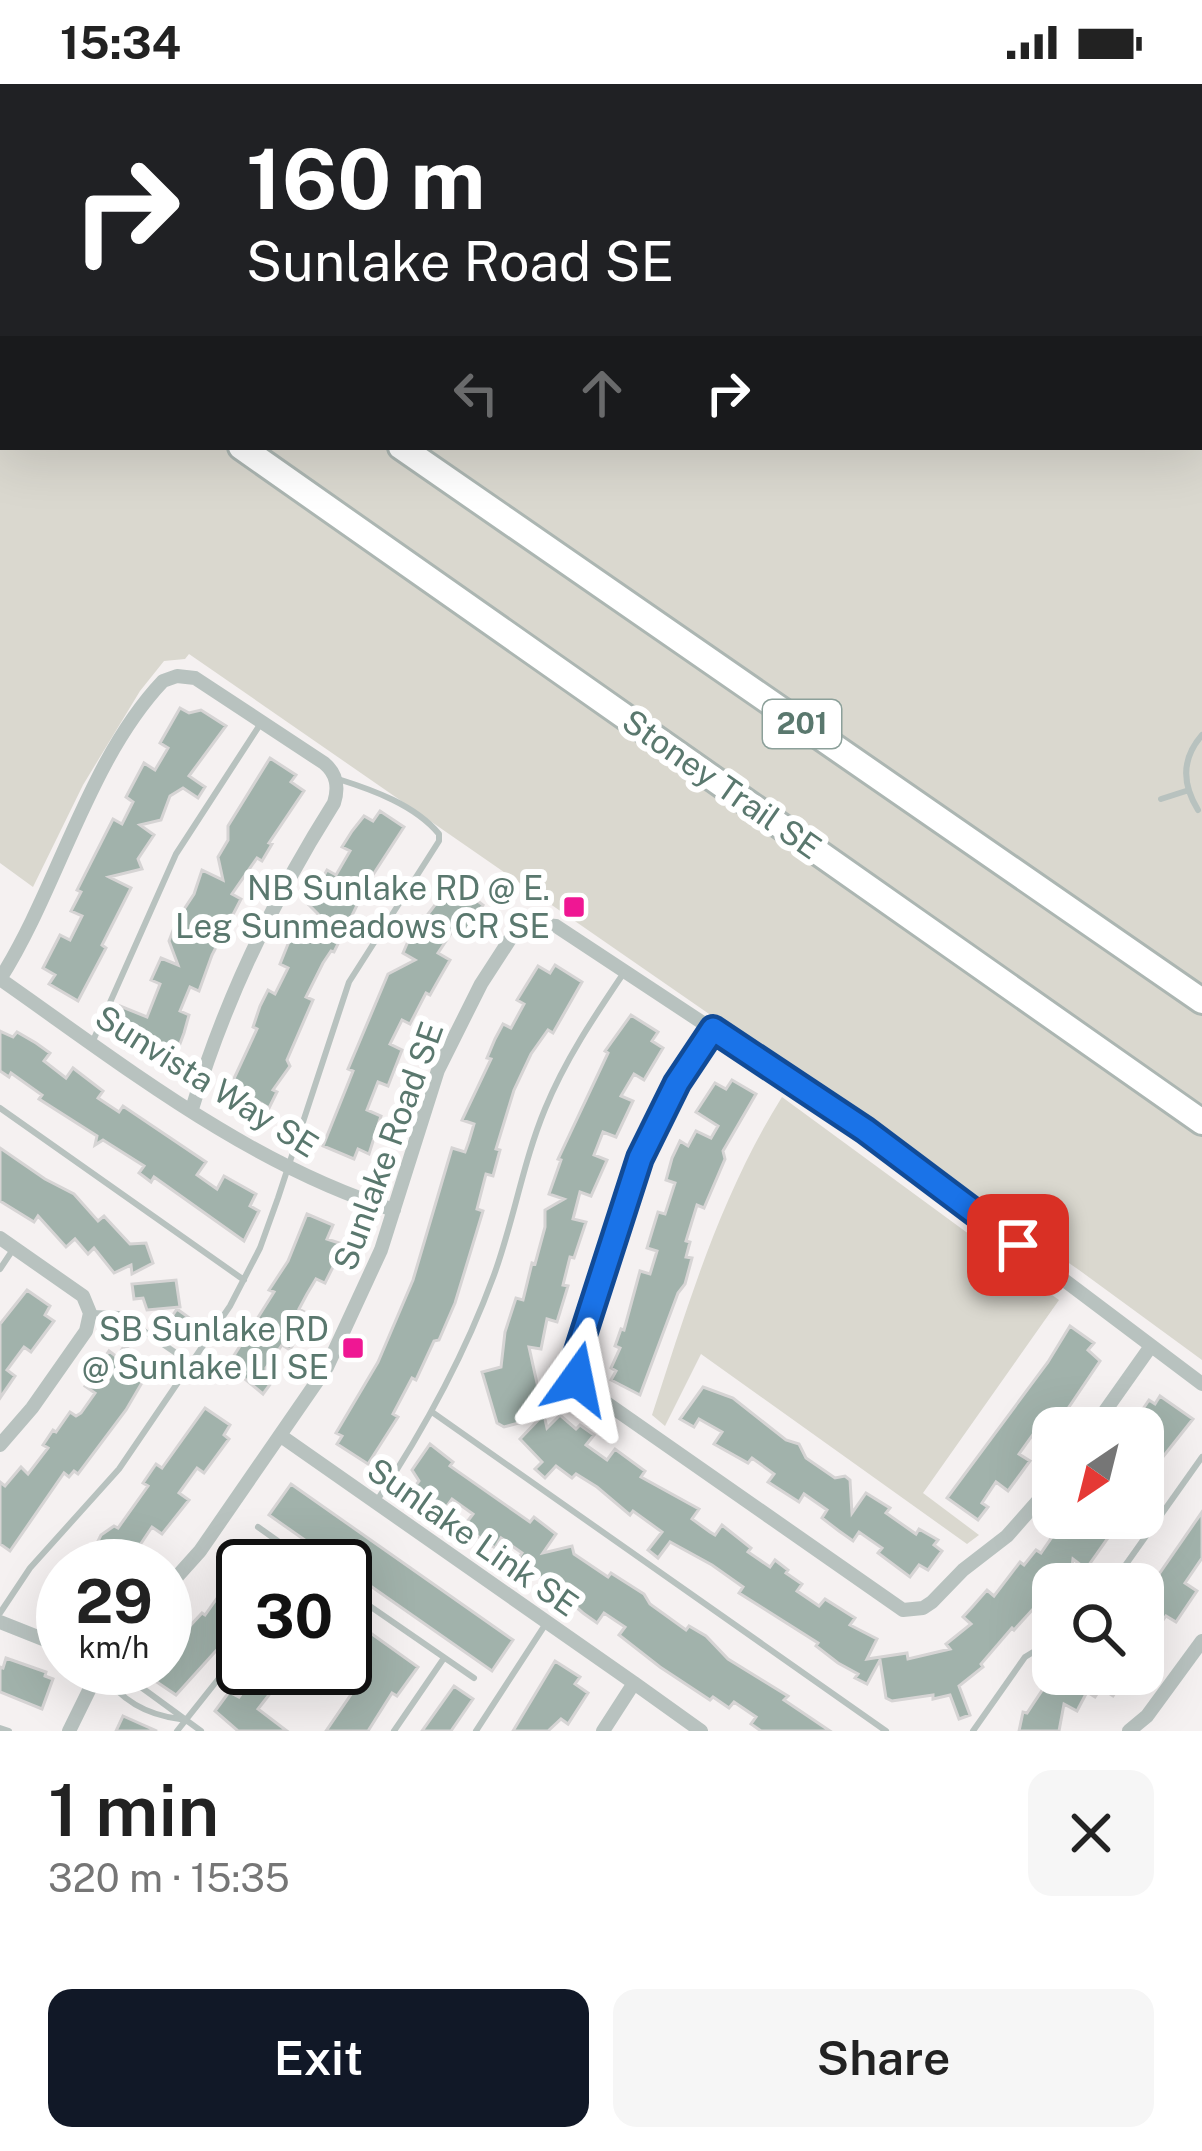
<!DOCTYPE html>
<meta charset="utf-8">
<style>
body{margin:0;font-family:"Public Sans",sans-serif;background:#f6f6f6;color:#222;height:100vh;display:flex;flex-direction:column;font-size:45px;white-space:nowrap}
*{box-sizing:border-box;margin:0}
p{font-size:39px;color:#767676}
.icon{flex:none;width:66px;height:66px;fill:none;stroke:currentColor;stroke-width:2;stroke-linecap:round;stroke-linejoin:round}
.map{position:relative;height:1647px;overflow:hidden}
.sheet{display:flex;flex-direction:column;background:#fff;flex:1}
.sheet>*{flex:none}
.banner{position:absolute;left:0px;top:0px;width:1203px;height:366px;box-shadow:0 12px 48px #0002;background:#202124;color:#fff;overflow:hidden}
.needle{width:78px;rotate:215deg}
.tools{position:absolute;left:1032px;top:1323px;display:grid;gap:24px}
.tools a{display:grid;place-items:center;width:132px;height:132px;border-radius:24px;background:#fff;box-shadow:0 12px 48px #0002;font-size:60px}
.speed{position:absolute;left:36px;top:1455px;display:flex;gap:24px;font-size:60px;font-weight:700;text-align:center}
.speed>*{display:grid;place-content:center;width:156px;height:156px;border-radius:50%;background:#fff;box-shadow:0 12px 48px #0002;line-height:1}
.speed small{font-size:30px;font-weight:400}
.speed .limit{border:6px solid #111;border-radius:18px;background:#fff;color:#111}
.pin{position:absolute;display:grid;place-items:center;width:102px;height:102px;color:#fff;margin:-51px;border-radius:24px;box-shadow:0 6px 18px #0006}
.me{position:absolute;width:132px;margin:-66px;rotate:12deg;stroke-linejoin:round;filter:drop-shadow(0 0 9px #0008)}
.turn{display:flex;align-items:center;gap:42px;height:252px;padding:0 48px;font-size:54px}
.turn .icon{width:156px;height:156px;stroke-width:2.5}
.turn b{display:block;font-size:84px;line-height:102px}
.lanes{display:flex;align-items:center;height:114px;padding:0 48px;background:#0003;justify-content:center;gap:60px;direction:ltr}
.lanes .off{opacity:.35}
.round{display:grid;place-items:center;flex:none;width:126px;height:126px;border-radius:24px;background:#f6f6f6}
.headline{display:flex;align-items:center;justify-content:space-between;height:204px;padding:0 48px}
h1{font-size:72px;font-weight:600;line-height:90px}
.cta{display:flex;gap:24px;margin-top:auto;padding:24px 48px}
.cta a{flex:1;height:138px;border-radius:24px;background:#111827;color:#fff;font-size:48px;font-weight:600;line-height:138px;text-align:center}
.cta a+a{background:#f6f6f6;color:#222}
.status{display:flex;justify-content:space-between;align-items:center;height:84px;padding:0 60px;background:#fff;direction:ltr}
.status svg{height:33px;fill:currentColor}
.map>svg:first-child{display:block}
.green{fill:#dad8cf}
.building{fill:#a1b2ab;stroke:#d6d4d4;stroke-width:3}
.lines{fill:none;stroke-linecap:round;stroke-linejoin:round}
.highway-casing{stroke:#acb6b2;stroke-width:30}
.lane{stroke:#b8c2bf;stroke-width:6}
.street{stroke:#b8c2bf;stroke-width:14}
.highway{stroke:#fff;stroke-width:24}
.route-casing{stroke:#114b97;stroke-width:30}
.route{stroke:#1a73e8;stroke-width:21}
.poi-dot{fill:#ef1793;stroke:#fff;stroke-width:4.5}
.labels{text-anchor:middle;stroke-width:12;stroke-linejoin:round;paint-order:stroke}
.shield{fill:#fff;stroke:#8ca09a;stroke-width:3}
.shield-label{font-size:30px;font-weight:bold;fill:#5a786e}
.street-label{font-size:33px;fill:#5a786e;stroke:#fff}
.poi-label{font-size:33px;fill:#5a786e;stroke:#fff;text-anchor:end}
</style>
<div class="status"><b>15:34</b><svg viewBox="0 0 49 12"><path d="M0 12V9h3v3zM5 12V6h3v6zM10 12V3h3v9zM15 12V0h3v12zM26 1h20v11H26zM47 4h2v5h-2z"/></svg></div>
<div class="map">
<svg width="1202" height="1647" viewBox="0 0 1202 1647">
<rect width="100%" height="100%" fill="#f5f1f1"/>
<path class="green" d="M0 0 1120 3H3V363H1200L1202 60V1276L1079 1186 189 570 185 575 164 577 140 607 83 701 33 803 0 779Z
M782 1013 1059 1216 923 1409 979 1451 967 1460 701 1270 665 1342 652 1331C688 1221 720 1112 782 1013Z"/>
<path class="building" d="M180 624 189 629 201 626 226 642 189 692 205 703 198 714 183 704 170 712 161 736 140 741 154 751 138 775 142 785 109 793 131 804 102 861 106 864 78 917 49 900 55 891 43 884 60 851 70 856 82 832 71 827 81 808 77 806 113 735 122 740 133 718 126 713 144 679 155 686 168 664 160 659Z
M270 674 296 691 291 698 304 707 269 759 272 760 262 777 257 774 232 810 241 815 212 871 199 907 190 903 180 927 189 931 184 949 178 965 170 962 166 973 129 957 134 946 114 937 120 922 147 933 160 900 151 896 161 874 178 881 169 857 177 836 194 810 202 786 223 796 218 773 228 756V742Z
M380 727 404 743 369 797 334 868 331 867 323 879 306 913 313 916 287 976 290 982 273 1006 277 1008 269 1024 231 1001 257 945 253 943 260 922 268 906 275 910 288 884 280 880 294 845 306 851 318 830 308 820 327 786 336 791 350 767 342 763 352 747 364 732 373 737Z
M460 788 482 805 475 815 483 821 463 852 454 845 438 869 450 876 439 895 430 911 426 909 410 940 402 936 390 960 402 966 388 1002 378 998 367 1026 381 1032 369 1070 358 1065 354 1075 323 1062 353 987 348 985 388 890 415 876 403 869 409 855Z
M555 881 582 898 553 949 548 946 531 970 514 1006 496 1065 500 1066 493 1092 486 1090 477 1125 483 1127 455 1219 439 1256 434 1257 416 1296 412 1294 393 1330 398 1333 368 1380 337 1360 342 1352 336 1349 378 1278 413 1196 452 1064 465 1068 469 1057 474 1040 462 1036 491 975 487 974 495 955 503 940 511 944 524 920 517 916 538 882 550 889Z
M631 931 658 948 652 957 663 964 644 996 634 990 621 1012 633 1017 616 1053 603 1048 594 1071 607 1076 591 1112 580 1108 573 1135 586 1138 574 1174 570 1173 563 1201 568 1202 557 1238 547 1235 541 1265 529 1263 547 1344 560 1331 576 1345 580 1341 594 1351 586 1361 607 1376 615 1365 645 1387 641 1393 699 1425 692 1435 710 1448 715 1451 722 1441 751 1464 748 1468 770 1483 775 1476 788 1486 786 1489 802 1500 797 1507 819 1522 825 1515 855 1534 850 1541 877 1555 867 1575 907 1569 908 1575 950 1565 946 1560 971 1540 963 1533 973 1522 987 1506 994 1512 1020 1478 1024 1481 1036 1466 1041 1469 1065 1434H1122L1086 1485 1073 1475 1070 1500H1053V1511L1039 1528 1034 1524 1014 1546 1012 1544 981 1580 983 1583 959 1602 970 1631 959 1635 950 1611 933 1615V1611L892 1617 886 1614 880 1576 867 1600 855 1594 858 1590 838 1579 816 1562 818 1559 739 1509 743 1503 712 1481 670 1458 658 1474 648 1466 662 1448 633 1427 630 1431 597 1403 576 1390 572 1394 556 1382 545 1394 535 1385 542 1378 520 1355 541 1333 504 1343 497 1339 482 1288 501 1283 505 1248 516 1214 523 1216 532 1179 535 1180 545 1143V1126L564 1115 549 1110 561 1076 558 1075 608 969 605 967Z
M0 947 13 953 17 948 36 959 50 969 44 977 66 994 73 984 103 1007 98 1014 119 1028 123 1022 206 1078 197 1091 217 1105 224 1092 256 1110 250 1122 259 1127 244 1157 154 1093 151 1098 139 1089 144 1082 103 1056 95 1061 97 1052 39 1015 42 1011 11 989 9 993 0 987Z
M732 996 756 1010 723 1067 725 1075 704 1124 697 1121 686 1157 690 1158 686 1173 692 1174 685 1200 678 1209 640 1311 611 1296 616 1287 611 1284 620 1264 615 1262 621 1245 624 1246 640 1187 650 1190 657 1167 647 1164 658 1128 665 1130 675 1099 666 1096 672 1074 680 1057 688 1062 696 1047 711 1054 718 1042 696 1028 715 999 726 1005Z
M0 1064 45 1095 74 1110 98 1137 104 1132 130 1160 146 1159 153 1179 132 1190 131 1181 114 1189 94 1164 88 1170 75 1155 66 1163 38 1132 34 1138 0 1117Z
M307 1130 333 1141 327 1155 339 1159 331 1177 335 1179 325 1199 316 1195 307 1210 299 1225 310 1231 290 1266 282 1261 266 1284V1289L274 1295 263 1310 228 1281 274 1208 269 1206 288 1177Z
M176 1196 180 1223 147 1226 143 1214 134 1215 132 1200Z
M27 1206 50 1222 45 1231 54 1237 31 1268 24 1263 7 1286 15 1292 0 1314V1240Z
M177 1225 202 1243 191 1259 166 1241Z
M1070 1242 1094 1259 1088 1266 1100 1277 1046 1357 1034 1349 1019 1370 1030 1377 1008 1407 996 1398 982 1419 988 1423 978 1436 947 1414 1048 1278Z
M124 1262 151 1279 150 1285 126 1326 78 1390 74 1387 69 1393 64 1389 10 1467 0 1460V1398L5 1402 21 1383 28 1390 48 1364 43 1361 53 1346 56 1348 70 1328 76 1332 81 1329 95 1309 85 1302 109 1267 117 1273Z
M703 1303 733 1314 786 1356 799 1360 806 1374 835 1394 845 1392 850 1396 852 1429 866 1409 890 1424 886 1429 916 1450 919 1445 938 1456 934 1461 942 1467 928 1486 919 1481 910 1493 878 1469 882 1464 859 1448 853 1457 839 1447 822 1434 827 1426 804 1410 799 1418 768 1398 774 1390 752 1374 748 1379 714 1360 722 1348 699 1335 694 1343 680 1335Z
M1160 1312 1193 1335 1143 1398V1344H1130L1149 1316 1155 1320Z
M205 1324 230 1341 224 1351 229 1355 204 1389 197 1384 179 1409 189 1416 162 1450 152 1443 134 1470 139 1473 133 1482H106L98 1457 101 1451 114 1442 118 1444 148 1402 143 1399 156 1380 162 1384Z
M430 1360 453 1378 450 1382 530 1438 534 1433 556 1450 543 1469 572 1462 574 1470 608 1493 611 1489 644 1510 650 1520 686 1546 689 1542 706 1552 728 1575 788 1612 784 1616 830 1647H761L751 1640 756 1633 734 1618 729 1624 713 1613 710 1616 660 1583 619 1551 625 1543 604 1529 597 1539 583 1529 567 1515 574 1506 553 1491 548 1499 516 1478 522 1469 501 1454 495 1464 480 1454 464 1442 473 1430 452 1415 442 1429 428 1419 413 1405 419 1397 412 1386Z
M291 1400 513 1556 492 1587 269 1431Z
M1202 1428V1474L1185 1499 1197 1507 1176 1538 1166 1532 1151 1553 1159 1558 1143 1582V1506H1148Z
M256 1462 285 1482H243Z
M243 1483V1537L176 1611 148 1592 153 1584H165V1573L174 1559 202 1529 205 1531 220 1510 223 1513Z
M351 1535 418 1583 397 1612 392 1609 368 1647H326L365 1590 345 1576V1544Z
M6 1574 46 1588 45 1592 53 1595 42 1625 0 1608V1583L3 1584Z
M555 1577 580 1593 575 1600 588 1609 568 1640 561 1635 548 1647H513Z
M260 1584H290L258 1625 287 1647H238L215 1627 229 1608 239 1613Z
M1078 1590H1127L1113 1612 1101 1604 1095 1613 1087 1608 1077 1627 1064 1620 1059 1647H1019L1023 1628 1027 1629 1049 1596 1068 1606Z
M454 1602 473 1615 451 1647H422Z
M123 1632 157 1647H116Z"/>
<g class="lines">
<g class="highway-casing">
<path id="highway" d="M0 38 3 41
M0 82 3 84
M0 195 3 197
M0 216 3 218
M241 363 1202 1038
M401 363 1202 917"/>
</g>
<path class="lane" d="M902 0 904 3
M1200 229 1202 230
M1161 715 1186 707
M1198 726C1182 700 1181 675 1202 651
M92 959 176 770 261 639
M0 1024 244 1196
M0 1185 12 1167
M92 1229 119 1230 192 1280
M432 1328 886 1647
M376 1418C424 1346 464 1273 494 1191 514 1136 523 1078 545 1025 565 976 594 933 623 890
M258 1443 313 1482
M1112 1500 1202 1373
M345 1505 474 1594
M0 1529 30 1484 119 1385 230 1222 260 1164 278 1114 349 898 439 757V750C415 721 373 706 338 695
M103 1586 134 1598 201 1647
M103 1589C121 1617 147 1631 180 1635
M0 1644 9 1647
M177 1647 243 1564
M394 1647 444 1574
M476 1647 545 1541
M973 1647 1025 1573 1053 1556"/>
<path class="street" d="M1170 3 1172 0
M0 895C58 804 88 676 163 597L177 592 195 594 324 679C337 690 339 703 334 719 272 817 225 915 192 1025
M0 895C123 981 249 1081 394 1126
M713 945 667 1017 641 1074 575 1279 582 1302 903 1526 923 1524 932 1518 963 1486 1007 1452 1053 1400
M0 1154 83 1212 90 1229 86 1247 32 1324 0 1361
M1093 1344 1151 1262
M281 1352 634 1599
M165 1506 200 1467 327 1283 381 1166 438 986 481 900 514 849 534 840 556 842 865 1046 1202 1300
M0 1538 63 1563
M69 1647 100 1584
M603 1647 634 1599 701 1647
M1129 1647 1147 1632 1202 1557"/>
<use href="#highway" class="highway"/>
</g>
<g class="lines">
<g class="route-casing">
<path id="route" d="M577 1295 574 1279 640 1074 677 999 713 945 865 1046 1018 1161"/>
</g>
<use href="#route" class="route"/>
</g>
<g class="poi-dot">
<rect x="562" y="811" width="24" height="24" rx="6"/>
<rect x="341" y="1252" width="24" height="24" rx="6"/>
</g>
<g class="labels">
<rect class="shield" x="763" y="616" width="78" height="48" rx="9"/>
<g class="shield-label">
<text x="802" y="650">201</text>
</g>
<g class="street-label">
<text transform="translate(722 700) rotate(35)" y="12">Stoney Trail SE</text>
<text transform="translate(207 997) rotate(32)" y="12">Sunvista Way SE</text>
<text transform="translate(388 1062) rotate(-70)" y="12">Sunlake Road SE</text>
<text transform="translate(473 1453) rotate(35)" y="12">Sunlake Link SE</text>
</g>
<g class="poi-label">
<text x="550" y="816">NB Sunlake RD @ E.<tspan x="550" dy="38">Leg Sunmeadows CR SE</tspan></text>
<text x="329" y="1257">SB Sunlake RD<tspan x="329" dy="38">@ Sunlake LI SE</tspan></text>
</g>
</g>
</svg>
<div class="tools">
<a><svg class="needle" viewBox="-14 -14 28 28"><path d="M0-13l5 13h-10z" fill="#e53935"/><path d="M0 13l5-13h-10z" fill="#767676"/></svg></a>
<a><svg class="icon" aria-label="search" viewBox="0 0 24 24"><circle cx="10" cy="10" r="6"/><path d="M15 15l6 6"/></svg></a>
</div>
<div class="speed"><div>29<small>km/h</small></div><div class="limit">30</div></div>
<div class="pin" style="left:1018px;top:1161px;background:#d93025"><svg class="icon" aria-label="arrive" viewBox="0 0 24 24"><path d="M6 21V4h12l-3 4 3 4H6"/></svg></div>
<svg class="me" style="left:577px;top:1295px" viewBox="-20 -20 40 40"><path d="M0-17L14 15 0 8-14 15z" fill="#1a73e8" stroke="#fff" stroke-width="4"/></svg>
<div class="banner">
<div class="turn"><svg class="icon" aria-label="right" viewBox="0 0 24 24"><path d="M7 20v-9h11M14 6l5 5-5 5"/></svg><div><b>160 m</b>Sunlake Road SE</div></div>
<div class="lanes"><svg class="icon off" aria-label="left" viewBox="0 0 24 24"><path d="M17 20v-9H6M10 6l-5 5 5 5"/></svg><svg class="icon off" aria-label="ahead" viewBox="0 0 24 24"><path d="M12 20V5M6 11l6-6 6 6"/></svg><svg class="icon" aria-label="right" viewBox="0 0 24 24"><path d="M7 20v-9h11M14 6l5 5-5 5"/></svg></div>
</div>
</div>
<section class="sheet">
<div class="headline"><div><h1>1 min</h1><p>320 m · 15:35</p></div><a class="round"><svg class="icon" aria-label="close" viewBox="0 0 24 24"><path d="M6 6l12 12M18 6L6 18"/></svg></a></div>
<div class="cta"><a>Exit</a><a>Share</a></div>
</section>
